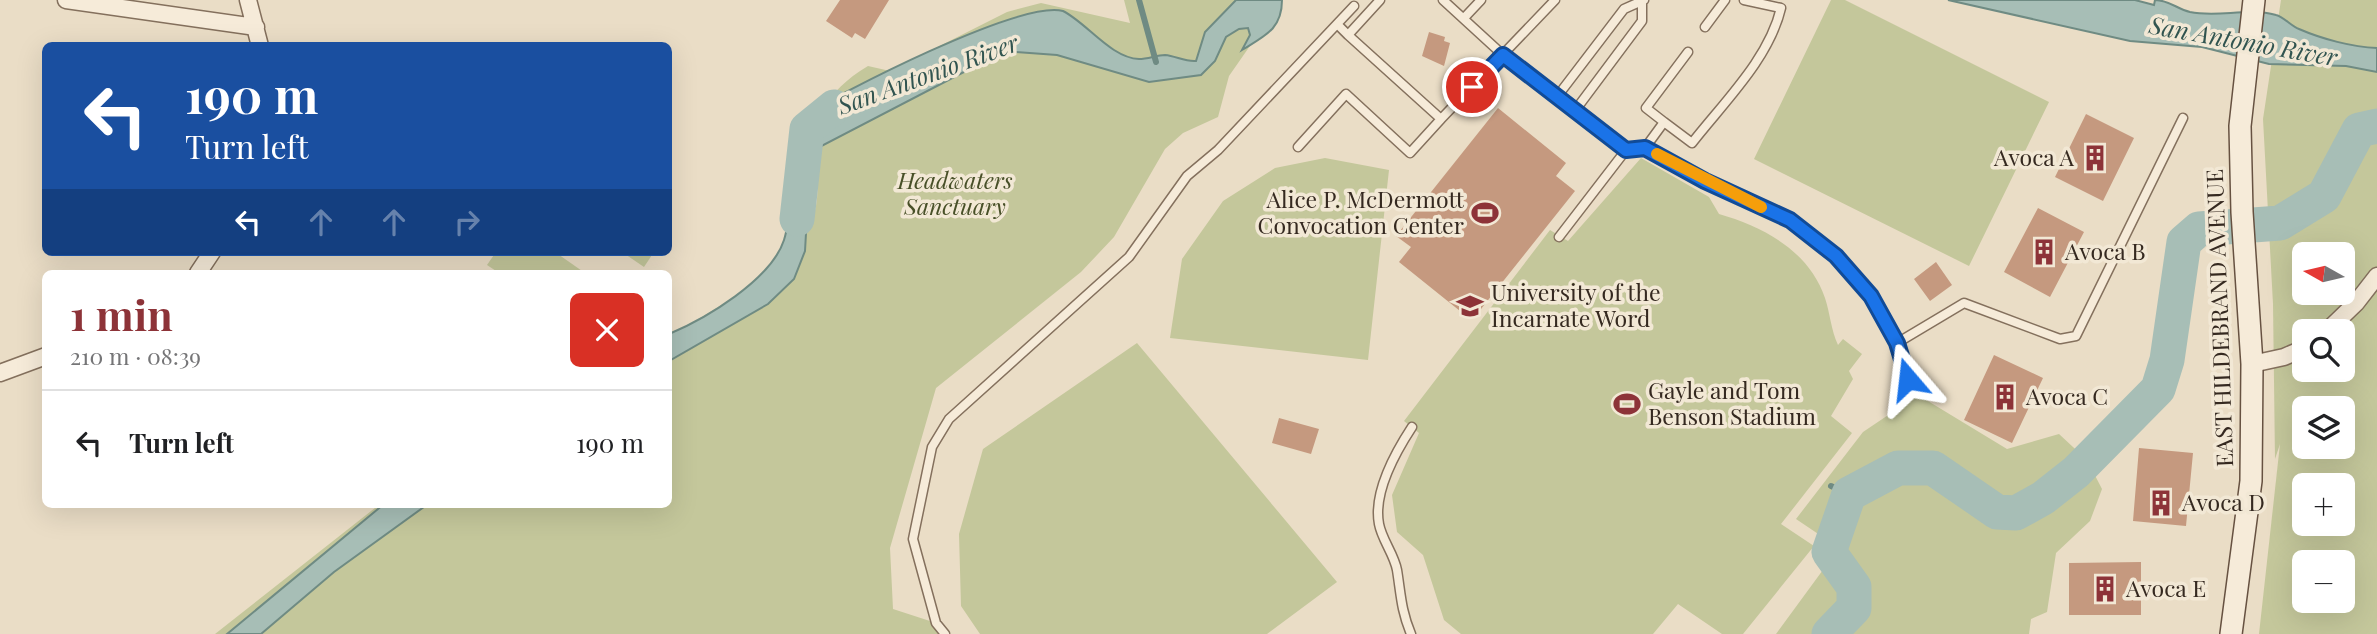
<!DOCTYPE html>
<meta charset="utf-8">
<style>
body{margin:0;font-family:"Playfair Display",serif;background:#f6f6f6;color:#202124;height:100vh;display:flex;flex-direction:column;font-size:26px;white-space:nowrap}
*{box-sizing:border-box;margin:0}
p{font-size:23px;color:#757577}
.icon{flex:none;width:38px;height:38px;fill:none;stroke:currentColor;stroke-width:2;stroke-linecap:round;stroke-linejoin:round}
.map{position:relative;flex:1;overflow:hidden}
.sheet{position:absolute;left:42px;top:270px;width:630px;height:238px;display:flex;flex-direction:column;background:#fff;border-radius:10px;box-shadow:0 7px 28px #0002}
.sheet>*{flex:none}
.guide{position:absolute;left:42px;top:42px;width:630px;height:214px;border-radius:10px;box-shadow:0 7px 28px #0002;background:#1a4fa0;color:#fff;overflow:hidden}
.needle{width:46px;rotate:278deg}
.tools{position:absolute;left:2292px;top:242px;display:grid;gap:14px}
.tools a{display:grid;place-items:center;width:63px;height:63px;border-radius:10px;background:#fff;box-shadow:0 7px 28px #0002;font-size:35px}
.pin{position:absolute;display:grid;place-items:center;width:60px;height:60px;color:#fff;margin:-30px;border:4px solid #fff;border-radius:50%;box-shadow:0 2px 7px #0007}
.me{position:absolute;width:77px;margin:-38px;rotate:343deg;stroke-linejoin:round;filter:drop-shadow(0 0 5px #0008)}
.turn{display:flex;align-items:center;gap:24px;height:147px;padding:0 28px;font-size:32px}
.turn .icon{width:91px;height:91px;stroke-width:2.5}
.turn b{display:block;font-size:49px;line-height:60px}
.lanes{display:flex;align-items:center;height:66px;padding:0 28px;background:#0003;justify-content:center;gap:35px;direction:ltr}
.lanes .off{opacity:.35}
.round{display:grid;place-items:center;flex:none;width:74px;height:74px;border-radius:10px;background:#f6f6f6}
.head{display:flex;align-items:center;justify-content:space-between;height:119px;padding:0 28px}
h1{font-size:42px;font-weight:700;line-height:52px;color:#8d3338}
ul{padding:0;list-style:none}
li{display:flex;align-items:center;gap:21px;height:105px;padding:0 28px;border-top:2px solid #e0e0e0}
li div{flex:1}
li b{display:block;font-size:26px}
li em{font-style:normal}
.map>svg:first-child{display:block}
.green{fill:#c4c79b;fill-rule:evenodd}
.water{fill:#a7beb6;stroke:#6f8b83;stroke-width:2}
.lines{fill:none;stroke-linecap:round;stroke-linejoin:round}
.stream{stroke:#6f8b83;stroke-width:6}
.river{stroke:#a7beb6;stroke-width:35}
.building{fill:#c5997f}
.service-casing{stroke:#84705d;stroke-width:11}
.minor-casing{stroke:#84705d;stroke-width:19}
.secondary-casing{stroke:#665141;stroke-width:24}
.service{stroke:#f6ebd9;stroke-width:8}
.minor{stroke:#f6ebd9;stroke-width:16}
.secondary{stroke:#f6ebd9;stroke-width:21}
.route-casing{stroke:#114b97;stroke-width:18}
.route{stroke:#1a73e8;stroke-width:12}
.slow{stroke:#f59e0b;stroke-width:12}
.labels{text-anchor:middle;stroke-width:7;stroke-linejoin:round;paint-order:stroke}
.poi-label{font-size:23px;fill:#352920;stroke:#f2e8d5;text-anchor:start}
.park-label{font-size:23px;font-style:italic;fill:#485028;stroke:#f2e8d5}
.street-label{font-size:23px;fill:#352920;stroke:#f2e8d5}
.water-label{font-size:24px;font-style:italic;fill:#315450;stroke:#f2e8d5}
</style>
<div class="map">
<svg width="2377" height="634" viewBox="0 0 2377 634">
<rect width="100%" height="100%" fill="#eaddc6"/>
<path class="green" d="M1124 0H1282L1229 76 1218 117 1183 133 1165 149 1114 237 1081 272 936 388 890 548 893 609 936 623 945 634H215L380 504H668L669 337C708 312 775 277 802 239 845 178 775 122 868 66L890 71 1007 12 1041 3 1130 23Z
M1831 0H1845L2049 102 1969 266 1754 159Z
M2281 0H2377V634H2259L2280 444 2275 459 2273 304 2263 119ZM2305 254H2343V292H2305ZM2305 331H2343V369H2305ZM2305 408H2343V446H2305ZM2305 485H2343V523H2305ZM2305 562H2343V600H2305Z
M1325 158 1389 170 1368 360 1170 338 1182 259 1223 201 1275 168Z
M1641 158 1709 197 1719 214C1764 227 1809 251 1825 298 1830 313 1831 330 1838 345L1843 339 1862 354 1849 371 1853 379 1831 416 1852 433 1781 524 1814 546 1743 634H1722L1678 604 1653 634H1461L1444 620 1423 555 1397 532 1392 495 1419 433 1404 421 1550 230 1568 241Z
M496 252H555L585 273H499L487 265Z
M622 252H654L644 267Z
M1137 343 1337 582 1267 634H980L961 606 959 534 983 449Z
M1918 395 2007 449 2059 434 2087 460 2102 489 2090 521 2056 553 2047 612 2031 619 2029 634H1776L1839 548 1796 519 1863 432Z"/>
<path class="water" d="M1236 0H1282C1282 29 1265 36 1242 50L1250 35 1248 28 1239 29 1226 37 1215 61 1201 75 1149 82 1057 55 1016 52 985 61 812 151 795 128 797 119C840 93 1019 0 1063 11 1087 23 1111 58 1139 59 1148 59 1157 55 1165 55 1176 56 1185 62 1196 61L1205 32Z
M1948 0H2135L2154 5 2155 0C2169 0 2177 9 2190 12 2219 18 2247 7 2276 15 2284 17 2291 26 2299 29 2322 39 2352 47 2377 48V72L2346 66 2269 64 2202 47 2130 41Z
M795 154 809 180 805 251 794 279 768 304 669 361V334C705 319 771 280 784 240 792 215 791 181 795 154Z
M384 504H428L334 572 261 634H227Z"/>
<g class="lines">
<path class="stream" d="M1139 0 1156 62
M1831 486 1849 494"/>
<path class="river" d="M797 219 807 129 834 107
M1829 634 1854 608V587L1829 552 1849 494 1898 468H1933L1997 512 2016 513 2043 498 2076 472 2158 389 2167 360 2184 242 2199 229 2280 223 2324 196 2359 130 2377 126"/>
</g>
<path class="building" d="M840 0H889L865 39 855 33 852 38 826 21Z
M1429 32 1445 37 1444 41 1450 43 1444 66 1422 56Z
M1498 108 1566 163 1556 176 1575 191 1481 309 1469 299 1460 311 1399 262 1411 247 1396 236Z
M2086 114 2134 138 2103 201 2055 177Z
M2038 208 2084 232 2050 297 2004 272Z
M1936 262 1952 285 1930 301 1914 279Z
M1994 355 2043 378 2012 443 1964 420Z
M1279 418 1319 429 1311 454 1272 443Z
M2139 448 2193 453 2186 526 2133 521Z
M2141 562V615H2069V563Z"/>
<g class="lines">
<g class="service-casing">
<path id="service" d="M1443 0 1503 55 1626 150
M1464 18 1481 0
M1337 24 1354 6
M1705 27 1725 0
M1348 35 1441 119 1555 0
M1556 98 1624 9 1644 0
M1574 112 1642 21V2
M1664 122 1646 108 1688 52
M1298 147 1346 94 1410 153 1441 119
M1645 148 1664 122 1692 143C1724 102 1769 59 1781 8L1744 0
M1559 237 1626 150 1645 148 1705 181 1790 220 1836 256 1871 296 1897 343 1964 303 2060 339 2076 336 2183 118
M1897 343 1908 379
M945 634 936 623 913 539 932 447 949 419 1129 257 1187 176 1218 150 1337 24 1348 35 1380 0
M1411 634C1401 610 1401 595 1397 570 1394 554 1382 540 1379 524 1373 492 1395 453 1412 427"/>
</g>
<g class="minor-casing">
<path id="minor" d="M66 0 256 27
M248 0 260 46
M198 273 212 252
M2327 331 2356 303 2377 276
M2252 364 2284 357 2305 348
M0 373 46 356"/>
</g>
<g class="secondary-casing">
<path id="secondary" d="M2231 634 2251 481 2252 364 2242 212 2240 126 2254 0"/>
</g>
<use href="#service" class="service"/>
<use href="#minor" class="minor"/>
<use href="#secondary" class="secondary"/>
</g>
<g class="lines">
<g class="route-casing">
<path id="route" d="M1472 87 1503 55 1626 150 1645 148 1705 181 1790 220 1836 256 1871 296 1897 343 1908 379"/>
</g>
<use href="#route" class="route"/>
<path class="slow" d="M1657 154 1761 207"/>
</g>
<defs>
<g id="building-bare" transform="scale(2.1)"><path d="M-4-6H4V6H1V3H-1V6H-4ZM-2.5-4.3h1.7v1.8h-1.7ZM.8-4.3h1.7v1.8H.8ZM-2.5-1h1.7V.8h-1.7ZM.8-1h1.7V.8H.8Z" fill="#8d3338" stroke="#f2e8d5" stroke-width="2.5" paint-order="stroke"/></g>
<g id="stadium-bare" transform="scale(2.1)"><path d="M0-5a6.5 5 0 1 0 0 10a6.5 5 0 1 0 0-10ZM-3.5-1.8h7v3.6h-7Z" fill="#8d3338" stroke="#f2e8d5" stroke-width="2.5" paint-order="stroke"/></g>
<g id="university-bare" transform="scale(2.1)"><path d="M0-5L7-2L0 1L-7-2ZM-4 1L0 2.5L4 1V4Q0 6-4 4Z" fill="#8d3338" stroke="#f2e8d5" stroke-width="2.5" paint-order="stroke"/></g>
</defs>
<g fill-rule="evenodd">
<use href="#building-bare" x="2095" y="158"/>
<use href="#stadium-bare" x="1485" y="213"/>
<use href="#building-bare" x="2044" y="252"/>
<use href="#university-bare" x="1470" y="306"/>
<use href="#building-bare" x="2005" y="397"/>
<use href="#stadium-bare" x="1627" y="404"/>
<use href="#building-bare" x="2161" y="503"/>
<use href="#building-bare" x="2105" y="589"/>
</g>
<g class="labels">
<g class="poi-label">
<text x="2074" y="166" text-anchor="end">Avoca A</text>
<text x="1464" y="208" text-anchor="end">Alice P. McDermott<tspan x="1464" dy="26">Convocation Center</tspan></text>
<text x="2065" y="260">Avoca B</text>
<text x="1491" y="301">University of the<tspan x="1491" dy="26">Incarnate Word</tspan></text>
<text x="1648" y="399">Gayle and Tom<tspan x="1648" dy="26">Benson Stadium</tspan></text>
<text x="2026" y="405">Avoca C</text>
<text x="2182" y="511">Avoca D</text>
<text x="2126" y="597">Avoca E</text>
</g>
<g class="park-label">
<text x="955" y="189">Headwaters<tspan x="955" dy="26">Sanctuary</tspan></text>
</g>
<g class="street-label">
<text transform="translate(2220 318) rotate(-92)" y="8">EAST HILDEBRAND AVENUE</text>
</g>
<g class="water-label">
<text transform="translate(2243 42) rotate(10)" y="8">San Antonio River</text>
<text transform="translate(928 75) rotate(-20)" y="8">San Antonio River</text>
</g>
</g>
</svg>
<div class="tools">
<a><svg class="needle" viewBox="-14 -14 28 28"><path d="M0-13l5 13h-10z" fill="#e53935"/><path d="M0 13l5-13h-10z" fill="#757577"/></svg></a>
<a><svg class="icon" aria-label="search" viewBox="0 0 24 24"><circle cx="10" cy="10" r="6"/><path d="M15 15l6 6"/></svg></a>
<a><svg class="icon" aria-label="layers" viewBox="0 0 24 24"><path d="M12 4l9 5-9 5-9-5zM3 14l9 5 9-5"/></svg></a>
<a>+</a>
<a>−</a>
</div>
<div class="pin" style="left:1472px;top:87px;background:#d93025"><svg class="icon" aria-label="arrive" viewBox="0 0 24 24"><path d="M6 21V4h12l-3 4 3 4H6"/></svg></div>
<svg class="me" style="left:1908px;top:379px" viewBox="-20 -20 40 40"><path d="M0-17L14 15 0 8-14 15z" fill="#1a73e8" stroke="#fff" stroke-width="4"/></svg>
<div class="guide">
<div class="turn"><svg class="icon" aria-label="left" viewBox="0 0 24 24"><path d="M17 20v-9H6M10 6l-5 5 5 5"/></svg><div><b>190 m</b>Turn left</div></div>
<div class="lanes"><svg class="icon" aria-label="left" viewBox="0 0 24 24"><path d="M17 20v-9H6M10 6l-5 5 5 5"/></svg><svg class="icon off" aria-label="ahead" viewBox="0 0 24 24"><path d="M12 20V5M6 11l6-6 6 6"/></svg><svg class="icon off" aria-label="ahead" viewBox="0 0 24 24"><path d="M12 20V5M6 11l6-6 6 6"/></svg><svg class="icon off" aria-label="right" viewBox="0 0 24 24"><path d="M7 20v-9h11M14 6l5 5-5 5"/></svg></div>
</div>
<section class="sheet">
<div class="head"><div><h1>1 min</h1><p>210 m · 08:39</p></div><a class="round" style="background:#d93025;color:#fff"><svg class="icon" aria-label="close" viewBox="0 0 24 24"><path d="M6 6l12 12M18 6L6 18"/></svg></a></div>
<ul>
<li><svg class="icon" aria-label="left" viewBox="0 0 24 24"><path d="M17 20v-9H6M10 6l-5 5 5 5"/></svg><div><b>Turn left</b></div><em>190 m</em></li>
</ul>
</section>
</div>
